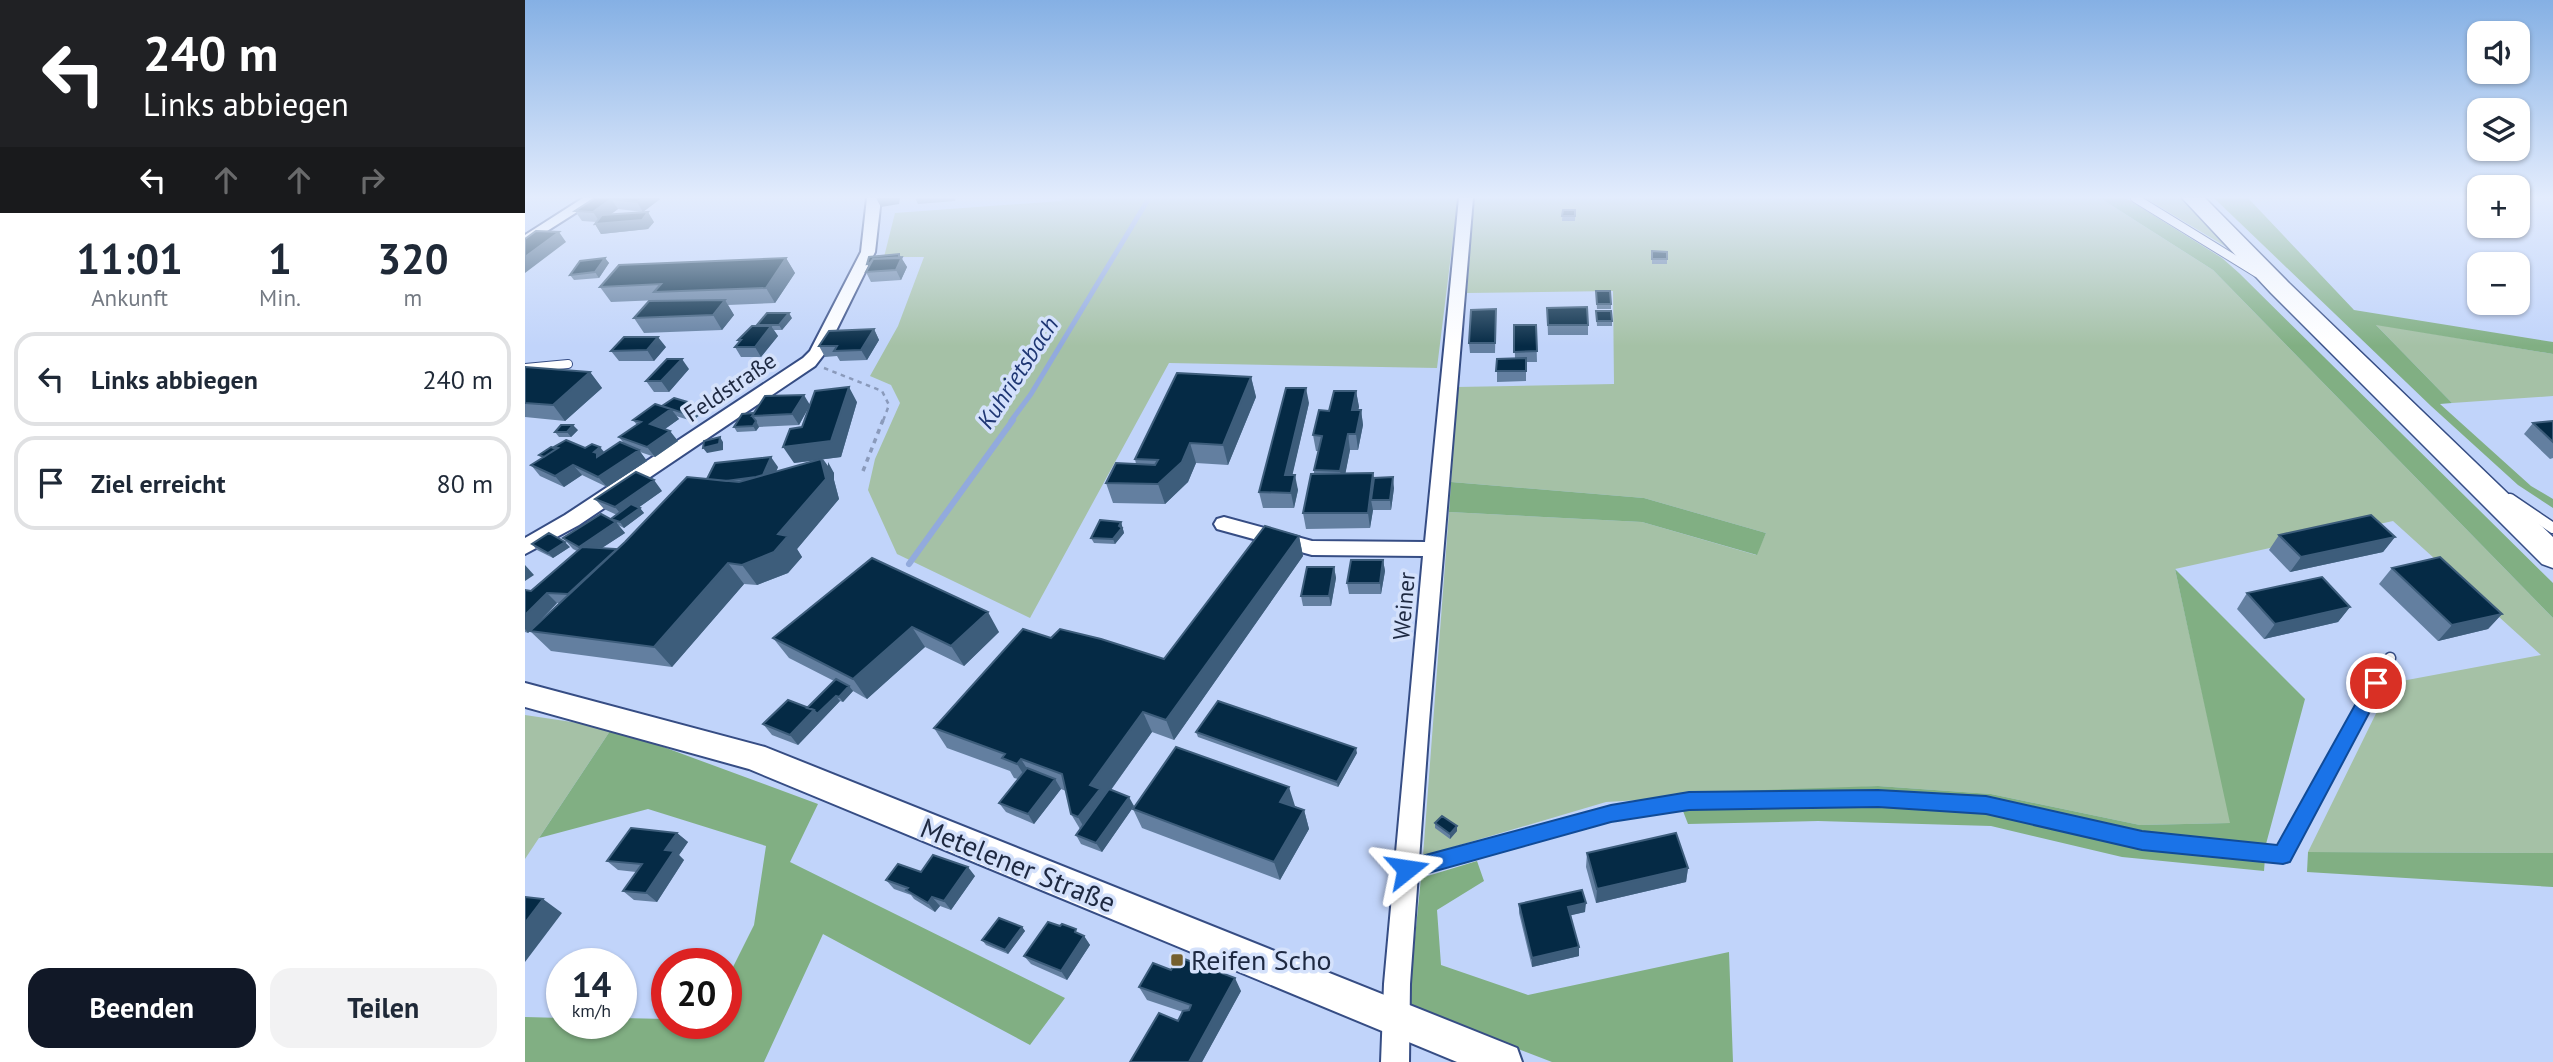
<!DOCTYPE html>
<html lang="de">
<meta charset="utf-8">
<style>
body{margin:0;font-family:"PT Sans",sans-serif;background:#f2f2f3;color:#1f2937;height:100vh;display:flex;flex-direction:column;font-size:26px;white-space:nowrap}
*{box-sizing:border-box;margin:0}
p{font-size:23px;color:#747a83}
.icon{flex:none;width:38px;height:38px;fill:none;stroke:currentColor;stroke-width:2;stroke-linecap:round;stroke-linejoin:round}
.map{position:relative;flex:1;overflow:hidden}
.drawer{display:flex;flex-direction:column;background:#fff;width:525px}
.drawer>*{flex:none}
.top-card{background:#202124;color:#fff;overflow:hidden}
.buttons{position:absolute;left:1942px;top:21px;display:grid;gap:14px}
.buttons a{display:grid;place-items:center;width:63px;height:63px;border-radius:14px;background:#fff;box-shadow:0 2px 5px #0004;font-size:35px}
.speed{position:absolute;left:21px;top:948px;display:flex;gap:14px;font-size:35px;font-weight:700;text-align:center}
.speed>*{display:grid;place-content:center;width:91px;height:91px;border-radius:50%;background:#fff;box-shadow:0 2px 5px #0004;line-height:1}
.speed small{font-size:18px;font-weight:400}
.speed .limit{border:10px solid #d22;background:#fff;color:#111}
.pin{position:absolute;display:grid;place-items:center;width:60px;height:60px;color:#fff;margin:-30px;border:4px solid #fff;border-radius:50%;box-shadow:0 2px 7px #0007}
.me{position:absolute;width:77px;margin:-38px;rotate:75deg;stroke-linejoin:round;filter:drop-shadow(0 0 5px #0008)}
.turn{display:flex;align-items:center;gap:24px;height:147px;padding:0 28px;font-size:32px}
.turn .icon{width:91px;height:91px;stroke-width:2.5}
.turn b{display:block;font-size:49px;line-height:60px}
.lanes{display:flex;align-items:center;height:66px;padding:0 28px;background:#0003;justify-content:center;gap:35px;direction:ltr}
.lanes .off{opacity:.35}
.eta{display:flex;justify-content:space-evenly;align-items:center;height:119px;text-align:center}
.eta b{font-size:42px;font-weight:800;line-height:49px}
.button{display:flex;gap:14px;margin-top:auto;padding:14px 28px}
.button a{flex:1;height:80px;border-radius:21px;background:#111827;color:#fff;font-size:28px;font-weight:800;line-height:80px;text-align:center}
.button a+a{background:#f2f2f3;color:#1f2937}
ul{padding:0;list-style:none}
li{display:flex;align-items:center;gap:21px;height:94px;margin:0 14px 10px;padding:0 14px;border:4px solid #e0e1e3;border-radius:21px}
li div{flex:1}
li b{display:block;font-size:26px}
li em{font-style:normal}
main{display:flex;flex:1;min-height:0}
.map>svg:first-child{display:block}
.green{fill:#a5c1a6}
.forest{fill:#81af83}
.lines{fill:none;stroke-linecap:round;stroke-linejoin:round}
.stream-far1{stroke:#92aadd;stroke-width:5}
.stream{stroke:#92aadd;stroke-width:6}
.service-far2-casing{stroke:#364d84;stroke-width:10}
.service-far1-casing{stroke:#364d84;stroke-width:13}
.service-casing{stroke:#364d84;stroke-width:16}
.minor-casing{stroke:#364d84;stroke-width:4}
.secondary-casing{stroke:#364d84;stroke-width:4}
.trunk-casing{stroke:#364d84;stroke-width:3}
.path-far1{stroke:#8a9abb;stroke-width:2.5;stroke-dasharray:4.5 4.5;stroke-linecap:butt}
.path{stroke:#8a9abb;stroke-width:3.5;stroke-dasharray:5 5;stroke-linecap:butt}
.service-far2{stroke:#fff;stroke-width:8}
.service-far1{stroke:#fff;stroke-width:10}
.service{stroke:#fff;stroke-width:12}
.minor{fill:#fff;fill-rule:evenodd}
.secondary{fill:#fff;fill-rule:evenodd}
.trunk{fill:#fff;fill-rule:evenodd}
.wall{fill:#637fa0;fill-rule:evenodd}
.shaded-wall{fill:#3d5d7b}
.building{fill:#052a45;stroke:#3d5d7b;stroke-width:2}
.route{fill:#1a73e8;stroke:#114b97;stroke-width:2}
.poi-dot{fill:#75602f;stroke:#d4e1fb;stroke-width:2.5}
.labels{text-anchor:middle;stroke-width:7;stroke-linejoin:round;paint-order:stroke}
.street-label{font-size:23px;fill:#1e2941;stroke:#d4e1fb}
.water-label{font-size:24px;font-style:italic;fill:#1e3673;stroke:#d4e1fb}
.near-street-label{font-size:28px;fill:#1e2941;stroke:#d4e1fb}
.near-poi-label{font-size:28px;fill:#1e2941;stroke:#d4e1fb;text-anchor:start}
</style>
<main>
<section class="drawer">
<div class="top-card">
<div class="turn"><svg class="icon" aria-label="left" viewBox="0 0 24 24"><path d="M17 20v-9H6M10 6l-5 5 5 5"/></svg><div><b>240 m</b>Links abbiegen</div></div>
<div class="lanes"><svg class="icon" aria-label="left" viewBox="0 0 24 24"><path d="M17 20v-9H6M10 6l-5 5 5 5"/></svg><svg class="icon off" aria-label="ahead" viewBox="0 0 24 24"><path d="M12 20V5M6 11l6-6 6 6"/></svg><svg class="icon off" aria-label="ahead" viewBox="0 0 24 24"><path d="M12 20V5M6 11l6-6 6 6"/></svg><svg class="icon off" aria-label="right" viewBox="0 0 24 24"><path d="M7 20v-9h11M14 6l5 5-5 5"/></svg></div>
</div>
<div class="eta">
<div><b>11:01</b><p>Ankunft</p></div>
<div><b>1</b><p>Min.</p></div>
<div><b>320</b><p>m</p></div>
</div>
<ul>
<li><svg class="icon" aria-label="left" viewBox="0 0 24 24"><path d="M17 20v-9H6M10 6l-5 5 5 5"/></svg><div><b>Links abbiegen</b></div><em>240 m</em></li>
<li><svg class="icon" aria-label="arrive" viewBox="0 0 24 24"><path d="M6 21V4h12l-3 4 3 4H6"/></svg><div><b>Ziel erreicht</b></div><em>80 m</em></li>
</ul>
<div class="button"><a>Beenden</a><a>Teilen</a></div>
</section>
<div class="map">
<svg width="2028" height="1062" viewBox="0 0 2028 1062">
<rect width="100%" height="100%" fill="#c1d4fa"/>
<path class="green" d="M539 198H933L912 368 644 363 505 618 372 554 343 490 350 459 375 403 366 385 345 376 373 326 399 257H359L370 213 536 201Z
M949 198H1575L1688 270 2028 618V853L1783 852 1866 683 2016 655 1868 521 1650 569 1706 823 1615 825 1466 794 1353 786 1081 802 898 856 924 512 1117 522 1231 555 1241 533 1119 498 926 482 932 387 1089 384 1088 291 942 293Z
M1620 198H1656L1703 248Z
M1850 324 2028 354V396L1927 403Z
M0 715 87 728 0 859Z"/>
<path class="forest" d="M1575 198H1599L1604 200 1697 258 1714 273 2028 583V618L1688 270Z
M1689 198H1723L1829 310 2028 342V354L1851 325 1927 403 1915 404 2006 486 2028 499V508L1993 485 1906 406Z
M926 482 1119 498 1241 533 1232 555 1117 522 924 512Z
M1650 569 1780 699 1741 844 1739 871 1597 857 1466 826 1293 821 1163 824 1151 793 1353 786 1466 794 1615 825 1705 823Z
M87 728 293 804 265 862 540 998 505 1045 298 934 239 1062H0V1017L37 1018V1024H96V1018L142 1019V1024H201V981L229 925 241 846 123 809 14 838Z
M1783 852 2028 853V887L1782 872Z
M952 861 959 881 912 910 916 965 1003 995 1204 952 1208 1062H1027L883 1007 896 878Z"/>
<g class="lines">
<path class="stream-far1" d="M486 421 506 394 624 198"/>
<path class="stream" d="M384 564 488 420"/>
<g class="service-far2-casing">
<path id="service-far2" d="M1610 198 1732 273
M0 368 43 364"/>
</g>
<g class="service-far1-casing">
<path id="service-far1" d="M1985 499 2028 528
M1840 704 1865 658"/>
</g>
<g class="service-casing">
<path id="service" d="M882 869 1086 814 1164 801 1353 798 1461 805 1617 840 1758 855 1841 702"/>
</g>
<g class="minor-casing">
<path id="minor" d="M58 198H74L0 245V235Z
M342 198H356L350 252 300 353 290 366 54 525 0 554V538L40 515 278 358 285 351 336 252Z
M934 198H948L904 722 885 984 884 1062H856L859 984 898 556 787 555 692 529 689 524 692 519 699 517 787 541 900 542Z"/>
</g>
<g class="secondary-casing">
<path id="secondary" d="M0 683 240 747 992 1048 997 1062H932L224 769 0 707Z"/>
</g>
<g class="trunk-casing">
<path id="trunk" d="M1657 198H1680L1764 283 2028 537V568L2017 564 1746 293Z"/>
</g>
<path class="path-far1" d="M299 368 357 391 364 405 358 421"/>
<path class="path" d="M338 471 358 420"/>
<use href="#service-far2" class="service-far2"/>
<use href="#service-far1" class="service-far1"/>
<use href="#service" class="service"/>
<use href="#minor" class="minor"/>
<use href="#secondary" class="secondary"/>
<use href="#trunk" class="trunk"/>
</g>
<path class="wall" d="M70 198 135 199 118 212 93 209 85 215 129 222 123 229 76 234 70 224 72 222 57 221 50 211Z
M390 198H431L430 201 393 204Z
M1038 210H1050V221H1037Z
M1127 251 1142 259V264H1127Z
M374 254 382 267 376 280 346 282 341 272 344 267 342 264Z
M80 258 84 263 74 278 49 280 45 275Z
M261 258 270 273 250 303 203 305 209 315 197 330 119 333 109 318 135 301 134 300 86 302 75 287Z
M1071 291 1086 304V309H1072Z
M1022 308 1063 325V335H1023Z
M971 309 970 353H945L944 343Z
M1071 311 1087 321V326H1072Z
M267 318 257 330H249L253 336 236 357H216L210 347 214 342 213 340 232 326Z
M989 325H1011L1012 362H1001V381L972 382V359L990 358Z
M349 329 354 340 342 360 315 361 312 356 300 357 294 346Z
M141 347 129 361H94L86 351Z
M0 367 65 372 77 388 40 421 0 417Z
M164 369 144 392H129L121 381Z
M726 377 731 397 703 465 671 463 663 482 640 504 588 503 581 483 611 464 610 459Z
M831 391 834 407 833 410H836L838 425 833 450H825L820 474 848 473 849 478 869 488 866 510H848L845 528 781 529 778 513 789 474V470L793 451H791L788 435 804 411Z
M332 402 316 457 269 463 277 427 284 407 274 425 234 427 231 431 212 432 209 427 229 413 285 404Z
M784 403 767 475 773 490 769 508H738L734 492Z
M137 406H176L180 411 167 421 151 416 154 419 140 429 153 441 130 457 115 452 122 461 82 487 57 475 39 487 15 476 6 465 17 458 14 455 32 449 29 447 60 448 79 452 100 445 94 437 112 425 108 420Z
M2028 421V458L2025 459 1999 434 2008 423Z
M53 430 46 437H34L30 432Z
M300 463 309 473V480L314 499 272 549 277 557 263 573 232 585 219 584 147 667 26 651 5 631 3 633 0 632V590L5 591 52 551 48 549 38 538 87 520 92 515 79 509 70 499 137 491 114 507 119 513 99 528 93 525 100 533 77 548 92 550 182 479 253 467 251 472ZM32 603H35L9 627Z
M596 522 599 533 590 544 569 543 566 538Z
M1754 535 1870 537 1858 552 1765 572 1744 550Z
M774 536 778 556 649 740 627 732 586 790 609 806 577 852 556 844 551 835 555 829 546 814 541 791 536 789 509 824 481 812 474 803 493 779 489 778 485 771 422 748 409 728 526 638 639 659Z
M7 544 45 547 28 558 12 550Z
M347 558 474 632 439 666 400 647 342 699 328 691 318 702 315 701 273 745 247 735 238 724 282 708 309 681 264 658 248 638Z
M858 560 860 571 856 594H824L822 583Z
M809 567 811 578 806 606H778L776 596Z
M1867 568 1977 614 1963 629 1913 641 1854 584Z
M1722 593 1825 607 1813 622 1739 639 1712 609Z
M671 732 832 753 813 787 673 737Z
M770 806 779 810 784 829 755 880 617 828 608 809Z
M910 823 932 826V831L925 839 910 828Z
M152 833 163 842 154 855 159 860 132 902 109 900 98 891 111 872 93 870 82 861Z
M1062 853 1163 868 1161 882 1071 903 1061 867Z
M396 872 450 876 426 910 415 906 410 912 389 899 386 895 369 889 361 880Z
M994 904 1060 912 1046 915 1054 956 1007 967 994 913Z
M497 927 500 931 483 954 461 945 457 940Z
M555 934 559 936 565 945 542 980 506 964 499 956Z
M646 970 716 991 677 1062H605L653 1021 658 1012 622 1000 614 987Z"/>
<path class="shaded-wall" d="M118 198H134L135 199 118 212 112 202Z
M351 198H375L374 204 356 207Z
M86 199 93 209 75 222 68 212Z
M123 212 129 222 123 229 76 234 70 224Z
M34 232 41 242 0 273V257Z
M374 254 382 267 376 280 371 270 345 269 342 264Z
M80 258 84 263 74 278 70 272Z
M261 258 270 273 250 303 241 288Z
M200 300 209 315 197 330 188 315Z
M264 313 267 318 257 330 254 325Z
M246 326 253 336 236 357 230 347Z
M349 329 354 340 342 360 336 350Z
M133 337 141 347 129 361 122 350Z
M157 359 164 369 144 392 136 381Z
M65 372 77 388 40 421 28 405Z
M726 377 731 397 703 465 698 445Z
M324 387 332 402 316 457 269 463 258 447Z
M781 388 784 403 764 490 760 475Z
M831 391 834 407 829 425 827 410Z
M279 395 285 405 274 425 267 414Z
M176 406 180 411 167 421 164 415Z
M146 409 154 419 133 434 125 424Z
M836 410 838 425 833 450 831 434Z
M231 421 234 427 231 431 228 426Z
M48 425 53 430 46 437 42 432Z
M145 431 153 441 130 457 122 447Z
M823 434 825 450 818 486 815 471Z
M195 437 198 442V450L182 453 178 448Z
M665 443 671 463 663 482 640 504 633 484Z
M75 447 84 458 81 467 69 452Z
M114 450 122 461 82 487 73 477Z
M246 457 253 467 245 487 238 477Z
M296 459H298L303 466V462L309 473V480L314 499 272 549 277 557 263 573 232 585 217 565Z
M48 465 57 475 39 487 30 476Z
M848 473 850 489 846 500 848 510 845 528 843 513Z
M770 475 773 490 769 508 766 493Z
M868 477 869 488 866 510 865 500Z
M129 480 137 491 99 518 90 507Z
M115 508 119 513 99 528 95 522Z
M91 522 100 533 63 557 54 547Z
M596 522 599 533 590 544 588 539Z
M774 536 778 556 649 740 641 720Z
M1870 537 1858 552 1765 572 1776 557Z
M40 542 45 547 28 558 23 553Z
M858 560 860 571 856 594 855 583Z
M203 563 219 584 147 667 129 647Z
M0 565 9 575 0 581Z
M809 567 811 578 806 606 804 596Z
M22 593 32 603 3 633 0 629V615Z
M1825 607 1813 622 1739 639 1750 624Z
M463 612 474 632 439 666 426 646Z
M1977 614 1963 629 1913 641 1927 625Z
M387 627 400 647 342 699 328 679Z
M324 686 328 691 318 702 314 697Z
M311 696 315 701 273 745 265 735 289 710Z
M618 712 627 732 580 798 564 836 553 817 565 785Z
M831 748 832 753 813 787 812 782Z
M496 759 508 778 504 783 492 764Z
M530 779 536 789 509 824 503 814Z
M764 787 770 806 761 821 755 802Z
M604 797 609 806 577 852 571 843Z
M779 810 784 829 755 880 749 862Z
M932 826V831L925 839V834Z
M152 833 163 842 154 855 159 860 132 902 121 893 140 850Z
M443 867 450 876 426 910 419 901Z
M1163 868 1161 882 1071 903 1072 889Z
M407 897 415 906 410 912 403 903Z
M18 899 37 913 0 962V923Z
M1061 903 1060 912 1043 916V907Z
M497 927 500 931 483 954 480 950Z
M559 936 565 945 542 980 536 971Z
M1054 947V956L1007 967V958Z
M710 978 716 991 677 1062H664Z"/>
<path class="building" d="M70 198H118L112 202 86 199 68 212 50 211Z
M1038 210H1050V216H1037Z
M123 212 117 220 70 224 77 215Z
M11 231 34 232 0 257V239Z
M1127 251 1142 252V259H1127Z
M374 254V258L348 259 345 263 342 264 344 257Z
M377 257 371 270 341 272 348 259Z
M80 258 70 272 45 275 55 261Z
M261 258 241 288 129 292 136 284 75 287 94 265Z
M1071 291H1085L1086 304H1072Z
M200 300 188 315 109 318 124 301Z
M1062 307 1063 325H1023L1022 308Z
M971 309 970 343H944L946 310Z
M1071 311H1086L1087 321H1072Z
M242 313H264L254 325H232Z
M989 325H1011L1012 351 989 352Z
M227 326H246L230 347H210L216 340H213Z
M349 329 336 350 309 351 312 346H294L304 331Z
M99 337H133L122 350 86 351Z
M1001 358V371H971L972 359Z
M142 359H157L136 381H121Z
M0 367 65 372 28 405 0 403Z
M652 373 726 377 698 445 665 443 657 462 633 484 581 483 591 463 630 465 633 460 610 459Z
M324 387 306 441 258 447 265 429 277 427 290 391Z
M761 388H781L760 475H770L766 493 734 492Z
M809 391H831L827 410H836L831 434H823L815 471 789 470 797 436 788 435 794 410 804 411Z
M279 395 267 414 227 416 240 396Z
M149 398 176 406 164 415 137 406Z
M130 404 146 409 125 424 145 431 122 447 94 437 116 422 108 420Z
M229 413 227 416 231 421 228 426 209 427 217 414Z
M2028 421V442L2008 423Z
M36 425H48L42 432H30Z
M195 437 194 444 178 448 179 441Z
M41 440 60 448 67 444 75 447 69 452 72 453V457L95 442 114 450 73 477 48 465 30 476 6 465 33 448 29 447Z
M26 447 31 449 19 457 14 455Z
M246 457 238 475 231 477 201 481 182 479 190 463Z
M296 459 301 479 253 534 263 536 249 552 217 565 203 563 129 647 5 631 100 542 162 477 214 482Z
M111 472 129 480 90 507 70 499Z
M848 473 843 513H778L786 474Z
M868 477 865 500H846L849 478Z
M106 504 115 508 95 522 86 519Z
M76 514 91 522 54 547 38 538Z
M1846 515 1870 537 1776 557 1754 535Z
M575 520 596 522 594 526 597 528 588 539 566 538Z
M740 526 774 536 641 720 618 712 565 785 575 789 553 817 546 814 537 774 496 759 492 764 477 758 480 754 409 728 498 629 526 638 535 629 576 639 639 659Z
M24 533 40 542 23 553 7 544Z
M57 547 92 549 43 594 22 593 0 615V590L6 591Z
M1915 557 1977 614 1927 625 1867 568Z
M347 558 463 612 426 646 387 627 328 679 248 638Z
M826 560H858L855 583H822Z
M782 567H809L804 596H776Z
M1797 577 1825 607 1750 624 1722 593Z
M311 679 324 686 314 697 311 696 292 714 289 710 282 708Z
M263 700 289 710 265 735 238 724Z
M693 701 831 748 812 782 671 732Z
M651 747 764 787 755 802 779 810 749 862 608 809Z
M502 768 530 779 503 814 474 803Z
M584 789 604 797 571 843 551 835Z
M917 816 932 826 925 834 910 823Z
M106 828 152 833 140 850 149 851 121 893 98 891 117 864 82 861Z
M1151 833 1163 868 1072 889 1062 853Z
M408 855 443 867 419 901 407 897 403 903 381 890 383 888 361 880 373 864 396 872Z
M1057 890 1061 903 1043 907 1054 947 1007 958 994 904Z
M0 897 18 899 0 923Z
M474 918 497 927 480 950 457 940Z
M523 922 535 926 537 924 551 929 550 932 559 936 536 971 499 956Z
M654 957 710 978 664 1062H605L634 1013 653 1021 658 1011 664 1010 666 1005 614 987 628 963 646 970Z"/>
<linearGradient id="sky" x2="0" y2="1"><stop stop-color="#85b0e4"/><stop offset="0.57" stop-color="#e3ecfd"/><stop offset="1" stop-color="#e3ecfd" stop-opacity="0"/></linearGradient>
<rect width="2028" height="346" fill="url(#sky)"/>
<path class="route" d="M1851 676 1858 678 1860 683 1765 862 1758 864 1617 850 1461 814 1353 807 1164 810 1086 822 882 879 875 876 872 869 875 863 882 860 1086 805 1164 792 1353 790 1461 796 1617 831 1752 845 1845 678Z"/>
<rect class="poi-dot" x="645" y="953" width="14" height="14" rx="3.5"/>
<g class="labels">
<g class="street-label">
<text transform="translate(205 387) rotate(-34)" y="8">Feldstraße</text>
<text transform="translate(879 606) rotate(-85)" y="8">Weiner</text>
</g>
<g class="water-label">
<text transform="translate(493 373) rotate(-57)" y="8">Kuhrietsbach</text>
</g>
<g class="near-street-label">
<text transform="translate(493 865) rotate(22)" y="10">Metelener Straße</text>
</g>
<g class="near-poi-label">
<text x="666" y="970">Reifen Scho</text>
</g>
</g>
</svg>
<div class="buttons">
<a><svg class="icon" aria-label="sound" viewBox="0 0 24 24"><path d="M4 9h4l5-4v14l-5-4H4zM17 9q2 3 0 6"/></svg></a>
<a><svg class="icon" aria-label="layers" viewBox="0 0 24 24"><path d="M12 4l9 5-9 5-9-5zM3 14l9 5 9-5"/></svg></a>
<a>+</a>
<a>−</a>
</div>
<div class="speed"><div>14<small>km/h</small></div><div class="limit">20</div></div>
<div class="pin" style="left:1851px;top:683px;background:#d93025"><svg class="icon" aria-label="arrive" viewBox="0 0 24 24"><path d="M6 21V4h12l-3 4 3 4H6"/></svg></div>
<svg class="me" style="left:882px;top:869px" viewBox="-20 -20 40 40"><path d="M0-17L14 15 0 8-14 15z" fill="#1a73e8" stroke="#fff" stroke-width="4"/></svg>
</div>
</main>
